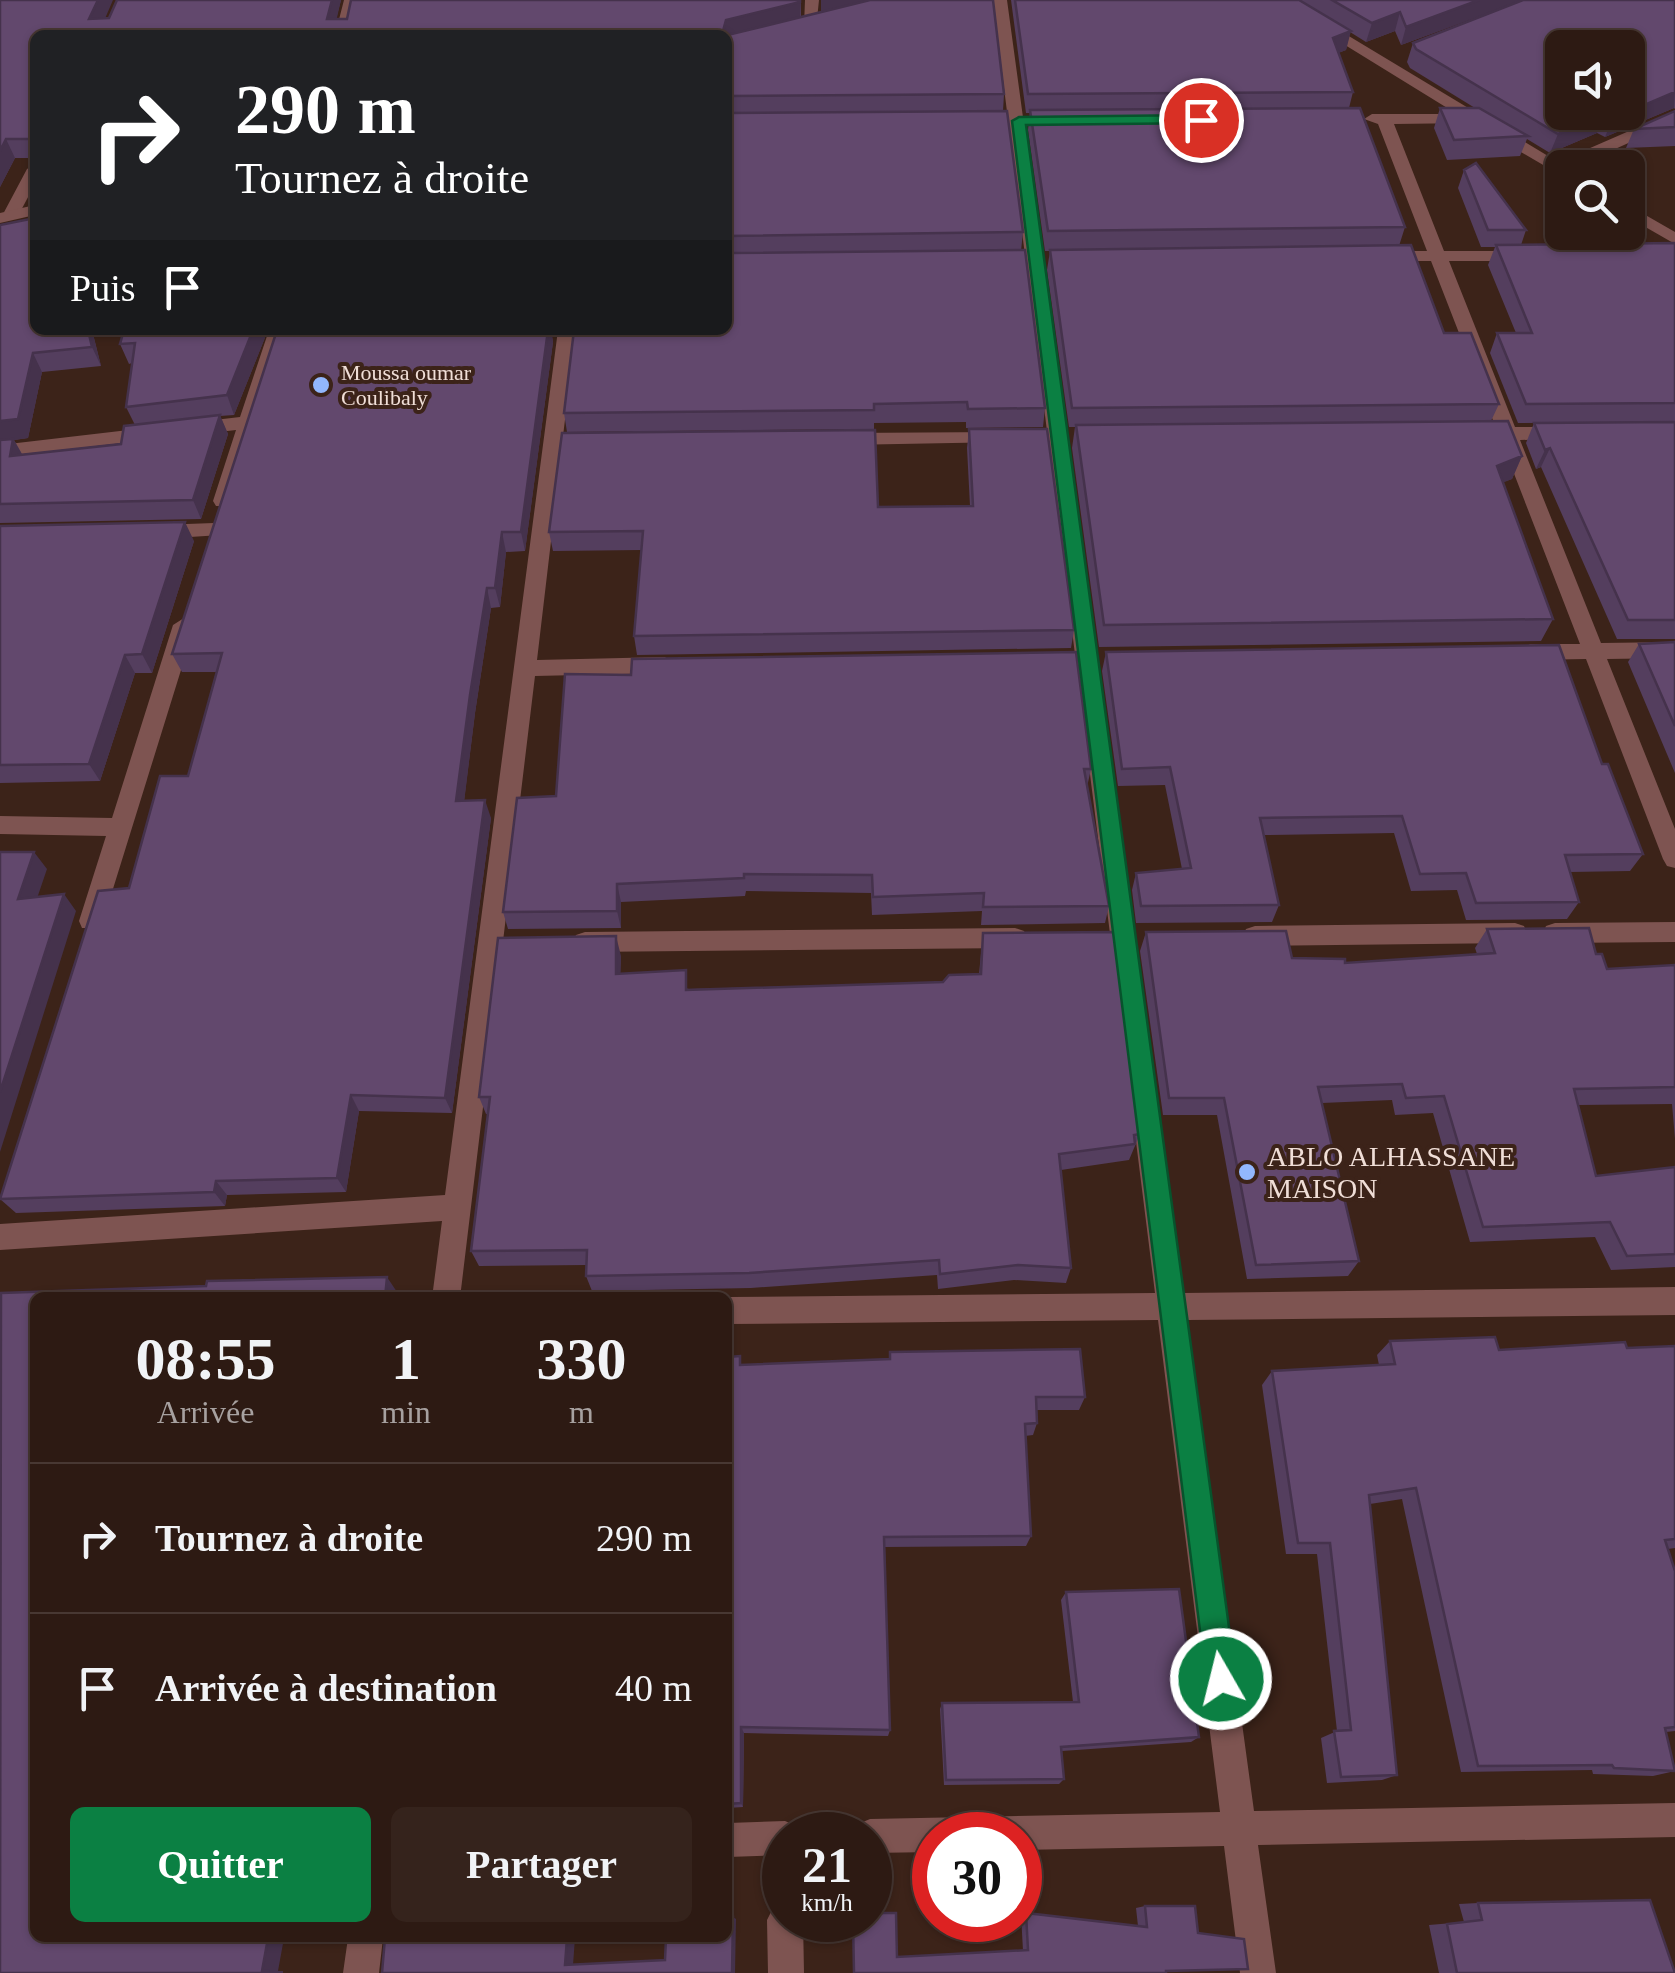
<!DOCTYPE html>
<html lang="fr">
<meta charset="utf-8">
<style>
body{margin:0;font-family:"Times New Roman",serif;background:#35231c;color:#f1f3f6;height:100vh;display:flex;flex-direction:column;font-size:38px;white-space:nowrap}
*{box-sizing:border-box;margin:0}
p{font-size:32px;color:#a7a1a0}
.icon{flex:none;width:55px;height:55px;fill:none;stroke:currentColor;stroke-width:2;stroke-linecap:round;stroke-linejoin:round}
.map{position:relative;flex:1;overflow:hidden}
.side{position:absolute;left:30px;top:1292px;width:702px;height:650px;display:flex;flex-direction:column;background:#2d1a13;border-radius:15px;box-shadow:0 2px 8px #0004,0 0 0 2px #483833}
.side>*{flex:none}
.hud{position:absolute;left:30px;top:30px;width:702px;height:305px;border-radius:15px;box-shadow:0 2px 8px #0004,0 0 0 2px #483833;background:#202124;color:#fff;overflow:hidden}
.controls{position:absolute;left:1545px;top:30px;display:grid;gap:20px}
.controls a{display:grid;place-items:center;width:100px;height:100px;border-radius:15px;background:#2d1a13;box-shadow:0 2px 8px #0004,0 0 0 2px #483833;font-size:50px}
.speed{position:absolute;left:762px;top:1812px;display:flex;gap:20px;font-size:50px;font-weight:700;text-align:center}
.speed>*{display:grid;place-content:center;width:130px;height:130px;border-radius:50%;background:#2d1a13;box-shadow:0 2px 8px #0004,0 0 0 2px #483833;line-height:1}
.speed small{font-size:25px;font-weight:400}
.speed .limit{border:15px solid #d22;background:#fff;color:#111}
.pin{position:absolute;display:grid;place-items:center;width:85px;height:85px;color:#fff;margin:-42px;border:5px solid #fff;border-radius:50%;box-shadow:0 2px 10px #0007}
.me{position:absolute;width:110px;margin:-55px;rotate:352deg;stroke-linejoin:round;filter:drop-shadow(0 0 8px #0008)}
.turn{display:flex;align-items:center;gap:35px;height:210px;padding:0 40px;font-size:45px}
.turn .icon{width:130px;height:130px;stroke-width:2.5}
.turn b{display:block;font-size:70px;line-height:85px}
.then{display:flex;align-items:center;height:95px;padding:0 40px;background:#0003;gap:20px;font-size:38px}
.eta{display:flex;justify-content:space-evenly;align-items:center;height:170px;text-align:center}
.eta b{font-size:60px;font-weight:700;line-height:70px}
.primary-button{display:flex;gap:20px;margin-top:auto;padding:20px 40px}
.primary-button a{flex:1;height:115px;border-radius:15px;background:#0b8043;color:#fff;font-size:40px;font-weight:700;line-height:115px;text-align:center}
.primary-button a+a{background:#35231c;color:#f1f3f6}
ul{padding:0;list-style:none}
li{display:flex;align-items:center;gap:30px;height:150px;padding:0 40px;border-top:2px solid #483833}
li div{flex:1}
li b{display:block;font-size:38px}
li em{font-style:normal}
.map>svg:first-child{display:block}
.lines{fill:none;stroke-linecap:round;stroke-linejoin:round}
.minor{fill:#7e5451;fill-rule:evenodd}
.tertiary{fill:#7e5451;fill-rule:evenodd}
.wall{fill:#543e5e}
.shaded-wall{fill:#45324c}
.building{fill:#62486d;stroke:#45324c;stroke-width:2.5}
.route{fill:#0b8043;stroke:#07532c;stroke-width:2.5}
.poi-dot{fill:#92b7fd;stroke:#3c2319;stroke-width:4}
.labels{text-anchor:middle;stroke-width:8;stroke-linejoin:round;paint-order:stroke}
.far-poi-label{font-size:22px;fill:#f0ded7;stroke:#3c2319;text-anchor:start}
.poi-label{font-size:28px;fill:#f0ded7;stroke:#3c2319;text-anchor:start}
</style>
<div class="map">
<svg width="1675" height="1973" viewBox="0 0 1675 1973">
<rect width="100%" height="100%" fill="#3c2319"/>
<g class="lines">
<path class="minor" d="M344 0H358L349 35H335Z
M805 0H819L816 29 804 26Z
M993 0H1007L1183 1293 1675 1287V1315L1187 1320 1254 1811 1675 1803V1837L1258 1845 1276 1973H1240L1224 1846 1020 1850V1835H935V1852L870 1853V1835H853L858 1824 870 1819 1220 1812 1158 1320 728 1324V1297L1155 1293Z
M1272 0H1289L1558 162 1675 111V122L1573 168H1562V176L1471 123 1394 124 1444 251H1525L1534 256 1525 261H1449L1515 427H1560L1570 433 1560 439 1520 440 1601 643 1675 642V658L1607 659 1675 829V868L1667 866 1663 859 1586 659 1530 660 1519 652 1530 644H1580L1501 440H1480L1470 434 1480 428H1496L1431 261H1385L1376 256 1385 251H1427L1378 124 1364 119 1372 114H1457Z
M35 164V184L18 216 4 220 2 216 27 169Z
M1628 205 1675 232V244L1628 217Z
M269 330H287L230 506H216L213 501 236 430 0 457V445L240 417Z
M558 330H576L563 436 595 435 605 441 595 447 562 448 537 660 665 657 676 665 665 673 535 676 460 1298H432L442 1221 0 1250V1224L445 1195Z
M1000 432 1007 434V442L845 445 835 439 845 433Z
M214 523 224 530 221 535 159 539 149 532 159 525Z
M184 618 195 625 103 921 100 928H82L79 921 106 836 0 834V816L112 818 173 625Z
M1675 922V942L1555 943 1546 940 1543 933 1546 926 1555 923Z
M1515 923 1524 926 1527 933 1524 940 1515 943 1255 946 1246 943 1243 936 1246 929 1255 926Z
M1015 928 1024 931 1027 938 1024 945 1015 948 585 952 576 949 573 942 576 935 585 932Z
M785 1821 797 1826 801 1835H785V1855L728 1857V1823Z
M785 1902V1920H803L804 1973H768L767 1920 773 1908Z
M348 1938H383L379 1973H343Z"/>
<path class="tertiary" d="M35 205V215L0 223V213Z"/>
</g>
<path class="wall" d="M0 0 105 18 341 0 336 19H347L351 0H801V17L1004 94 1003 111 1023 232 1021 251 1045 408 1043 427 966 428V422L874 423V429L567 432 564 413 728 330V35H35V158H15L0 187Z
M1011 0H1523L1401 45 1395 31 1366 42 1350 32 1346 50 1338 53 1353 92 1349 108 1405 227 1399 246 1444 333 1499 404 1491 421 1522 456 1512 479 1503 482 1553 619 1541 641 1099 647 1072 448 1075 427H1069L1047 270 1050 251H1045L1028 130 1030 113H1026Z
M1675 0V109L1674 108 1605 137 1597 133 1550 153 1527 139 1520 156 1447 160 1434 128 1440 108H1475L1410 68 1407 62 1413 43Z
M1675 111V146L1626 148 1634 129Z
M1464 170 1526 230 1521 245 1675 243V422L1518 423 1490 353 1497 333H1516L1488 265 1495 247H1481L1458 188Z
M0 225 35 330H92L101 366 42 372 28 438 14 440 22 454 121 444 135 425 126 407 132 363 129 364 120 344 124 330H268L234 415 220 416 228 434 201 519 0 523Z
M277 330H551L553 342 525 551 506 552 500 607 491 608 475 713 464 801 491 818 452 1113 359 1111 346 1192 227 1195 225 1206 16 1213 0 1199 129 888 188 776 216 672H182L172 654Z
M1675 422V639H1617L1541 467 1536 469 1526 443 1534 423Z
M969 429 1074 630 1071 648 637 655 634 636 641 550 553 551 549 532 878 507 970 506 967 448Z
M0 526 194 541 152 673H135L100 781 0 783Z
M1675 642V773L1628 662 1639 644Z
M1106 652 1602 764 1643 854 1630 871 1570 872 1579 902 1567 919 1466 920 1457 890 1411 891 1394 833 1264 835 1279 905 1272 922 1136 923 1132 890 1136 873 1182 869 1165 785 1118 786 1102 671Z
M1091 769 1087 787 1109 906 1105 923 981 925 982 911 872 915 871 893 746 891 745 896 621 902V928L508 929 503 912 517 798Z
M1487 929 1596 954 1607 969 1675 965V1139L1672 1104 1578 1105 1596 1176 1675 1167V1267L1611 1270 1595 1237 1470 1242 1433 1113 1395 1115 1392 1100 1322 1103 1359 1261 1348 1276 1247 1279 1217 1115H1163L1140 951 1146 932 1292 958 1345 963 1477 954 1475 948Z
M983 933 1140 1134 1129 1160 1061 1170 1071 1268 1066 1283 1014 1280 938 1289 937 1275 751 1288 592 1291 586 1276V1265L479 1266 471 1251 488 1114H486L479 1097 621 956 620 974 689 989 943 982 979 974Z
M1390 1341 1499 1350 1675 1346V1548L1668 1549 1675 1571V1731L1666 1732 1675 1771 1653 1776 1593 1774 1592 1770 1461 1772 1402 1499 1370 1504 1397 1775 1382 1780 1327 1783 1321 1738 1337 1731 1317 1554H1286L1262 1385 1272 1371 1379 1365 1377 1355Z
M890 1352 1085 1397 1079 1410H1037V1423L1033 1435 1025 1436 1031 1536 1026 1546 885 1547 890 1730 888 1736 744 1733 743 1807 728 1808V1357L742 1365 889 1359Z
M1066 1592 1199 1737 1191 1742 1062 1751 1064 1779 1059 1784 944 1785 940 1709 942 1703 1073 1702 1061 1600Z
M1478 1903 1675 1973H1439L1429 1925 1464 1922 1459 1904Z
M1145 1906 1166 1971 897 1957 1023 1951 1021 1914 1026 1913 1138 1926 1136 1908Z"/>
<path class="shaded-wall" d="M98 0H113L98 35 89 19Z
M332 0H341L333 35 327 19Z
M801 0 800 21 728 38 723 31 726 20Z
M821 0H888L821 16Z
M1479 0H1523L1401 45 1406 27Z
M1400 12 1395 31 1366 42 1372 23Z
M1351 31 1346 50 1328 57 1333 38Z
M1675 92 1674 108 1605 137 1613 118Z
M1605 114 1597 133 1550 153 1558 134Z
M6 139 15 158 0 187V151Z
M88 330H92L101 366 92 347Z
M253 330H268L234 415 227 395Z
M548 330H551L553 342 525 551 521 532Z
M33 353 42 372 28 438 14 440 24 458 20 475 0 442V421Z
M220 415 228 434 201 519 193 500Z
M1550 448 1541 467 1536 469 1545 450Z
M1522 456 1512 479 1487 489 1497 466Z
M185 522 194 541 152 673 142 654Z
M502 532 506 552 500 607 495 588Z
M487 588 491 608 475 713 462 819 456 801 470 695Z
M125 655 135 673 100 781 89 764Z
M485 800 491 818 452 1113 445 1098Z
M34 852 47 869 31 916 18 899Z
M617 884 621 902V928L617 911Z
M64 894 76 911 0 1152V1092Z
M616 936 621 956 620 993 616 974Z
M351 1095 359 1111 346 1192 337 1178Z
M216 1181 227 1195 225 1206 214 1192Z
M387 1277 397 1292 396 1298H385Z
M741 1727 744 1733 743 1807 741 1803Z
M733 1917 736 1919 735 1973H732Z
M268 1938H284L278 1971H283V1973H268L262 1971Z
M567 1938H575L573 1965H565Z"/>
<path class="building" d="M0 0H98L89 19 109 18 117 0H332L327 19H347L351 0H800V2L726 20 723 31 728 35 870 0H993L1004 94 728 96V35H35V139H6L0 151Z
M1015 0H1299L1351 31 1333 38 1353 92 1028 94Z
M1332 0H1479L1406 27 1400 12 1372 23Z
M1523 0H1675V92L1628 112V48H1562V112H1627L1613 118 1605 114 1558 134 1416 49 1413 43Z
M1360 108 1405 227 1048 231 1030 110Z
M1440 108H1479L1528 136 1454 140Z
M1007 111 1023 232 728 236V113Z
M1675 111V127L1634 129Z
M1476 163 1526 230H1488L1464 170Z
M35 218V298L32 311H35V330H88L92 347 33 353 18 419 0 421V225Z
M1675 243V403L1526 404 1497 333H1532L1496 245Z
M1411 245 1444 333H1471L1499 404 1072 408 1050 250Z
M1025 250 1045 408 968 409 967 402 874 404V410L564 413 574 330H728V253Z
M124 330H253L227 395 126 407 135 343 120 344Z
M277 330H548L521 532H502L495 588H487L470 695 456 801 485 800 445 1098 351 1095 337 1178 216 1181 214 1192 0 1199 98 891 129 888 160 776H188L222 653 172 654Z
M220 415 193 500 0 504V440L13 439 10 456 121 444 124 426Z
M1508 421 1522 456 1497 466 1553 619 1104 625 1076 425Z
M1675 422V620H1628L1550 448 1545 450 1534 423Z
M969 429H1047L1074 630 634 636 643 531 549 532 562 433 875 430 878 507 973 506Z
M185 522 142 654 125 655 89 764 0 765V526Z
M1675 642V726L1639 644Z
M1559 645 1602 764H1608L1643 854 1565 855 1579 902 1476 903 1466 873 1420 874 1402 816 1260 818 1279 905 1141 906 1136 873 1191 868 1170 767 1122 769 1106 652Z
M1076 652 1091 769H1084L1109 906 983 907 984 893 873 897 872 875 744 874V878L617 884V911L503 912 517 798 556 796 565 674 631 675 632 659Z
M0 852H34L18 899 64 894 0 1092Z
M1589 928 1596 954H1602L1607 969 1675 965V1087L1574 1089 1596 1176 1675 1167V1254L1627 1256 1610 1222 1483 1227 1444 1096 1406 1098 1402 1084 1318 1087 1359 1261 1256 1265 1224 1098H1169L1146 932 1286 931 1292 958 1345 959V963L1495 953 1487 929Z
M1114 932 1140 1134 1134 1135 1135 1144 1059 1154 1071 1268 1018 1265 940 1274 939 1260 749 1273 586 1276 587 1250 471 1251 490 1097H479L498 938 616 936V974L686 970V990L943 982 949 975 981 974 983 933Z
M387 1277 385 1298H35V1938H268L262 1971H268V1973H0L1 1293 206 1286 207 1281Z
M1495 1337 1499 1350 1625 1342 1627 1348 1675 1346V1539L1665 1540 1675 1571V1727L1665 1728 1675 1771 1614 1768 1612 1765 1478 1766 1416 1488 1369 1495 1397 1775 1341 1777 1334 1731 1351 1730 1330 1543H1298L1272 1371 1395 1364 1390 1341Z
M1080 1349 1085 1397H1036L1037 1423 1025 1424 1031 1536 884 1537 890 1730 741 1727V1803L728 1804V1357L740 1356V1365L890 1359V1352Z
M1179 1589 1199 1737 1061 1747 1064 1779 946 1780 942 1703 1079 1702 1066 1592Z
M1650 1900 1675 1973H1457L1447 1924 1482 1920 1478 1903Z
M1145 1906H1195L1198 1933 1244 1939 1248 1969 1166 1971V1973H854L853 1920H870V1913H896L897 1957 1028 1950 1026 1913 1147 1927Z
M733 1917 732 1973H382L385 1938H567L565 1965 665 1960 666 1938H728V1918Z"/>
<path class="route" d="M1201 115 1208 120 1206 123 1026 125 1236 1679 1231 1689 1221 1694 1210 1689 1206 1679 1012 121 1019 117Z"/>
<g class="poi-dot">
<circle cx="321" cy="385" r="10"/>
<circle cx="1247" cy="1172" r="10"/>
</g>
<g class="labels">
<g class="far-poi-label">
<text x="341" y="380">Moussa oumar<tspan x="341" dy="25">Coulibaly</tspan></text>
</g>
<g class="poi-label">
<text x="1267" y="1166">ABLO ALHASSANE<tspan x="1267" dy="32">MAISON</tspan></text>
</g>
</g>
</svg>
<div class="controls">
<a><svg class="icon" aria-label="sound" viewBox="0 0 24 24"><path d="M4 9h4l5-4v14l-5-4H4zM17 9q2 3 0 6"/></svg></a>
<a><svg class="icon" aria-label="search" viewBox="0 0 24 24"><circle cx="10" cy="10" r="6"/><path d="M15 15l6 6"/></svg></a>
</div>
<div class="speed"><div>21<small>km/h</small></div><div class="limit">30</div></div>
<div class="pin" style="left:1201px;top:120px;background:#d93025"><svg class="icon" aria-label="arrive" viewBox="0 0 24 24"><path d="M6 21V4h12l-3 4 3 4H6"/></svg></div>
<svg class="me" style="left:1221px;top:1679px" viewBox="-20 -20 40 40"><circle r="17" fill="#0b8043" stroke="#fff" stroke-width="3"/><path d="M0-11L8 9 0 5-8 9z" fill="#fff"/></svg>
<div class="hud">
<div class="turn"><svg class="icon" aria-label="right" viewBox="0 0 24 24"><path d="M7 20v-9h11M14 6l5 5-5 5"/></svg><div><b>290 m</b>Tournez à droite</div></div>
<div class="then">Puis<svg class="icon" aria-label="arrive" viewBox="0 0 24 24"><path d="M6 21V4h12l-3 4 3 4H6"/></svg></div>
</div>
<section class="side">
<div class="eta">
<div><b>08:55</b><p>Arrivée</p></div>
<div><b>1</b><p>min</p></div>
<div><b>330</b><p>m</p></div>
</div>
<ul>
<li><svg class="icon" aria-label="right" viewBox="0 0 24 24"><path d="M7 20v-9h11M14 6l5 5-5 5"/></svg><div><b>Tournez à droite</b></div><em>290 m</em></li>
<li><svg class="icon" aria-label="arrive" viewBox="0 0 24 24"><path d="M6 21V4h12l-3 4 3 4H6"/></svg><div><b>Arrivée à destination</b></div><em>40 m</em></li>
</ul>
<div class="primary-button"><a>Quitter</a><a>Partager</a></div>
</section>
</div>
